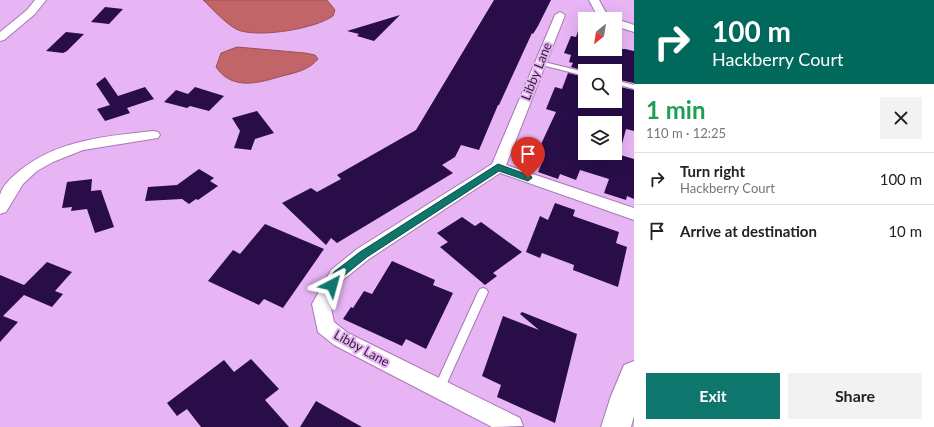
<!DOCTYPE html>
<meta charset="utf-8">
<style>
body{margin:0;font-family:Lato,sans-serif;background:#f2f2f2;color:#222;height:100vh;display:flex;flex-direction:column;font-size:15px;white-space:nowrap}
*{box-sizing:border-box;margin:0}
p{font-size:13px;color:#767676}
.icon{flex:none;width:22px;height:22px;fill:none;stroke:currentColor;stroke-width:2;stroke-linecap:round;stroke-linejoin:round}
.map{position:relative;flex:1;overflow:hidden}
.drawer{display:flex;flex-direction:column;background:#fff;width:300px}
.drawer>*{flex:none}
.guide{background:#00695c;color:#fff;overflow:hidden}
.needle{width:26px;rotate:210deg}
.tools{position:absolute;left:578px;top:12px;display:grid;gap:8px}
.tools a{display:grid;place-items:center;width:44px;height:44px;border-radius:0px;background:#fff;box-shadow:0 4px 16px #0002;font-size:20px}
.pin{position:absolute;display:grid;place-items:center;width:34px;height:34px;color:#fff;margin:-41px -17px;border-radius:50% 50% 50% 0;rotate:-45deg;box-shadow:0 0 4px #0007}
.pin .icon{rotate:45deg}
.me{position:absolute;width:44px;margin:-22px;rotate:39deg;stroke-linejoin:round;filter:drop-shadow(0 0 3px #0008)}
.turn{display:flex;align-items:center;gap:14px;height:84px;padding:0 12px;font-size:18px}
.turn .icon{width:52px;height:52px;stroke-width:2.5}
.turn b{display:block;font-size:28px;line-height:34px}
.round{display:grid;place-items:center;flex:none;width:42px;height:42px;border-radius:0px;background:#f2f2f2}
.overview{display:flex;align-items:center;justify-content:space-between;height:68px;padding:0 12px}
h1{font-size:24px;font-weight:700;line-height:30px;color:#1e9e55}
.button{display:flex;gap:8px;margin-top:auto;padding:8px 12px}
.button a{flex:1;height:46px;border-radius:0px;background:#0f766e;color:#fff;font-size:16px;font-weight:700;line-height:46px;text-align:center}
.button a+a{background:#f2f2f2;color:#222}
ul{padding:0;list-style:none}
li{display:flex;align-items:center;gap:12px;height:52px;padding:0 12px;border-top:1px solid #e0e0e0}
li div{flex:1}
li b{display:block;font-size:15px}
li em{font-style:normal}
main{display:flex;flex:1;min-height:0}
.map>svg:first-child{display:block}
.water{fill:#c26568;stroke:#98515a}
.building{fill:#280d49;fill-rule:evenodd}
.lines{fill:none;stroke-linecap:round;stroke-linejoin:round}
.lane-casing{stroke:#a877b4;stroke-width:2}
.street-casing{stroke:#a877b4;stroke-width:2}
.secondary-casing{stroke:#a877b4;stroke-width:2}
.lane{fill:#fff;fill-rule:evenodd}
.street{fill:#fff;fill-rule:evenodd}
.secondary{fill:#fff;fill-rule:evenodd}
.route{fill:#0f766e;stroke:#0a4d48}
.labels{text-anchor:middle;stroke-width:4;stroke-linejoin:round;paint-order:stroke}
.street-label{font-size:13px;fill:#36223b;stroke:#e7b4f4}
</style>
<main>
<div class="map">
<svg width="634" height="427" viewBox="0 0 634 427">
<rect width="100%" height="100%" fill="#e7b4f4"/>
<path class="water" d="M203 0H327L335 10 333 16C314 29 263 37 241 31 229 28 212 8 203 0Z
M237 47 305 53 315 55 318 59C309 70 295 73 282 76 259 83 232 91 216 67L221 53Z"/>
<path class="building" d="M494 0H551L538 26 533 34 532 33 499 105H498L479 150 461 145 455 157 442 165 453 173 337 243 331 238 326 245 282 203 311 188 317 192 341 179 337 175 416 130Z
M105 7 123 9 109 24 91 22Z
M400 15 374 41 357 36 359 34 347 31Z
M582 19 585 20V49H625L634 51V83L615 79V71H586L571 67 573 63 569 62 571 55 564 53 571 36 576 37Z
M66 32 84 34 67 51 63 53 46 51Z
M568 73 585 77V101H615V86L634 90V131L626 129 619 155 617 154 634 159V199L627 196 626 200 604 193 609 179 580 170 576 180 560 174 558 179 538 172 544 158 536 155 556 112 546 109 555 87 562 89ZM585 123H615V154L585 153Z
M105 77 118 96 145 87 154 99 127 108 130 113 105 121 97 109 110 105 96 84Z
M195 87 224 96 209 111 190 106 187 108 164 102 176 90 188 94Z
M257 111 274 133 255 139 251 150 234 148 240 131 232 118Z
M199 169 214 178 210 181 218 186 198 200 196 199 189 204 182 199 145 201 148 187 177 185Z
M92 179 91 191 101 190 114 227 95 233 87 209 71 211 72 207 62 208 67 182Z
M555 203 575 210 573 216 619 232 616 243 627 247 618 287 573 270 574 265 542 253 540 258 526 252 540 216 548 220Z
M462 217 475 226 481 222 522 252 493 273 497 276 485 285 440 247 448 242 437 233Z
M265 224 324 249 283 308 264 299 259 305 208 281 233 250 240 254Z
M392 261 435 280 433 285 453 293 426 349 406 339 402 346 343 319 351 307 353 308 364 291 372 294Z
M47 262 72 272 55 291 63 294 52 307 24 295 3 316 18 322 0 342V275L24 285Z
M522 312 577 334 555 423 497 397 501 385 482 376 503 316 539 330 520 314Z
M251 359 279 389 265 400 289 427H201L187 409 177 416 167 403 224 360 234 372Z
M316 401 362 427H300Z"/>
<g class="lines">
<g class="lane-casing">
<path id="lane" d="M540 61 585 72V76L538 64 537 63Z
M615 80 634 85V89L615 84Z
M483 288 486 289 488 292 443 392 439 394 435 392 434 389 435 386 478 292 480 289Z"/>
</g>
<g class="street-casing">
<path id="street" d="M35 0H46L35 14 4 40 0 41V32L27 10Z
M589 0H599L605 11 614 19C621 20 628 23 634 25V32L615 26V19C597 19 597 15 589 0Z
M560 12 565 15 506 165 634 208V220L500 173 369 259 343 280 330 304 334 322 348 333 520 418 523 426 492 427 334 345 318 332 312 304 331 270 357 249 492 164 555 15Z
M153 131 158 132 160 135 158 138 83 150 53 162 37 171 23 184 6 212 0 214C0 208 0 201 0 195 2 186 12 177 18 172 56 140 106 136 153 131Z"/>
</g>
<g class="secondary-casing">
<path id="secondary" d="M634 361V416L631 427H601L611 396 624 365Z"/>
</g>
<use href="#lane" class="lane"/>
<use href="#street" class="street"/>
<use href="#secondary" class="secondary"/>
</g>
<path class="route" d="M498 164 531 176 532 178 528 181 499 171 367 257 341 278 335 288H328L327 285 334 272 360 252Z"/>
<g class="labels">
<g class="street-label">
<text transform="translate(536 71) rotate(-68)" y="5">Libby Lane</text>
<text transform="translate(362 348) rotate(29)" y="5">Libby Lane</text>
</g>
</g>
</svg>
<div class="tools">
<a><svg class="needle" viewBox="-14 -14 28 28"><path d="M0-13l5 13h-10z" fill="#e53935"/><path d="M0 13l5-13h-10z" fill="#767676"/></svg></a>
<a><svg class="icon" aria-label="search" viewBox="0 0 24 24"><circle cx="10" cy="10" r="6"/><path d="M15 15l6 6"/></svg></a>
<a><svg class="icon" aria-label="layers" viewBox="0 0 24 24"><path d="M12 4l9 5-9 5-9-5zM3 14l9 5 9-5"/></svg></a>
</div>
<div class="pin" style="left:528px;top:178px;background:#d93025"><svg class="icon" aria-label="arrive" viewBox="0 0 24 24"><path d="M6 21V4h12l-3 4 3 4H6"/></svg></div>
<svg class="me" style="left:332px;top:285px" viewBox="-20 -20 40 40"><path d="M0-17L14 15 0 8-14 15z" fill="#0f766e" stroke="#fff" stroke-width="4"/></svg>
</div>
<section class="drawer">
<div class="guide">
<div class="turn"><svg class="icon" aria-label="right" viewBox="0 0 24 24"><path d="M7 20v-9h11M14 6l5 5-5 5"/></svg><div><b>100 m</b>Hackberry Court</div></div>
</div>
<div class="overview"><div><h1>1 min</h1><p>110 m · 12:25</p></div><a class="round"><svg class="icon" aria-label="close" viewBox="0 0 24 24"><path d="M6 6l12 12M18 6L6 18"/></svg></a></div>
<ul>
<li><svg class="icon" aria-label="right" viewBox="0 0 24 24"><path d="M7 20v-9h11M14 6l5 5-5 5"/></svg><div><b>Turn right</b><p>Hackberry Court</p></div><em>100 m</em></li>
<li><svg class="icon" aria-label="arrive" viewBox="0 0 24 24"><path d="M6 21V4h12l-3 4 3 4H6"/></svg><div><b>Arrive at destination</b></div><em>10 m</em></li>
</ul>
<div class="button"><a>Exit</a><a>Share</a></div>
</section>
</main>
